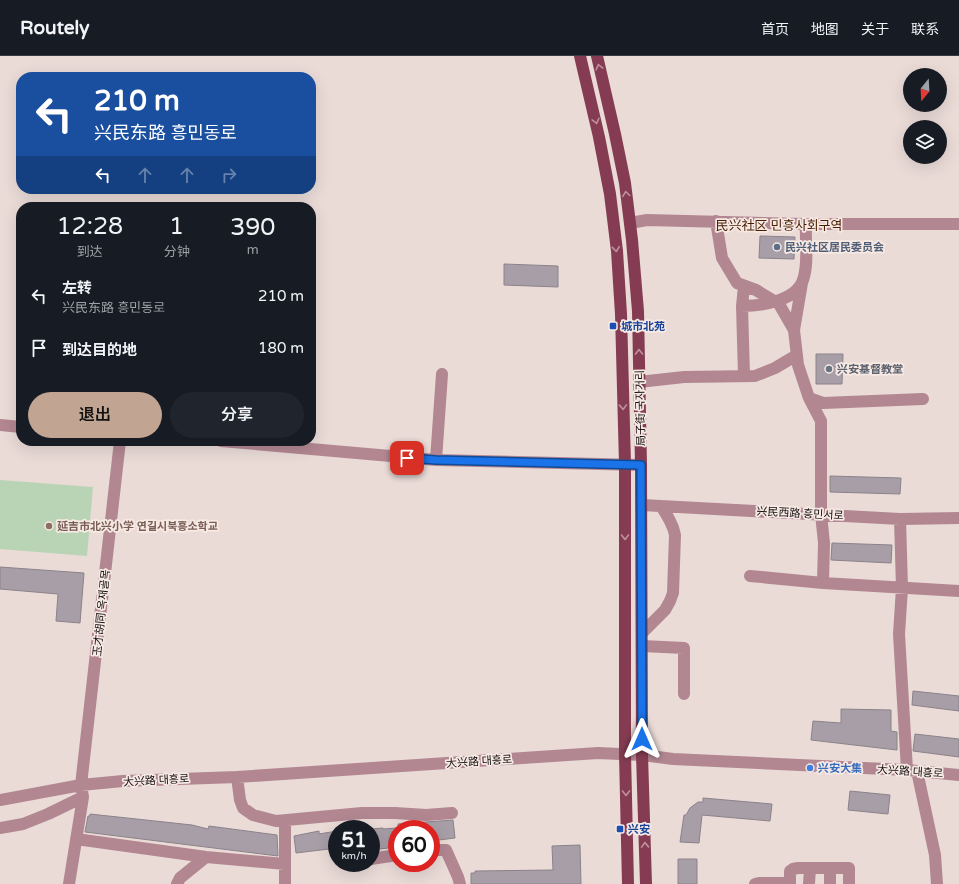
<!DOCTYPE html>
<html lang="zh">
<meta charset="utf-8">
<style>
body{margin:0;font-family:"Varela Round","Noto Sans SC","Noto Sans KR",sans-serif;background:#20242c;color:#f1f3f6;height:100vh;display:flex;flex-direction:column;font-size:15px;white-space:nowrap}
*{box-sizing:border-box;margin:0}
p{font-size:13px;color:#9ea1a6}
.icon{flex:none;width:22px;height:22px;fill:none;stroke:currentColor;stroke-width:2;stroke-linecap:round;stroke-linejoin:round}
.map{position:relative;flex:1;overflow:hidden}
.side{position:absolute;left:16px;top:146px;width:300px;height:244px;display:flex;flex-direction:column;background:#171b24;border-radius:16px;box-shadow:0 4px 16px #0002}
.side>*{flex:none}
.guide{position:absolute;left:16px;top:16px;width:300px;height:122px;border-radius:16px;box-shadow:0 4px 16px #0002;background:#1a4fa0;color:#fff;overflow:hidden}
.needle{width:26px;rotate:198deg}
.controls{position:absolute;left:903px;top:12px;display:grid;gap:8px}
.controls a{display:grid;place-items:center;width:44px;height:44px;border-radius:50%;background:#171b24;box-shadow:0 4px 16px #0002;font-size:20px}
.speed{position:absolute;left:328px;top:764px;display:flex;gap:8px;font-size:20px;font-weight:700;text-align:center}
.speed>*{display:grid;place-content:center;width:52px;height:52px;border-radius:50%;background:#171b24;box-shadow:0 4px 16px #0002;line-height:1}
.speed small{font-size:10px;font-weight:400}
.speed .limit{border:6px solid #d22;background:#fff;color:#111}
.pin{position:absolute;display:grid;place-items:center;width:34px;height:34px;color:#fff;margin:-17px;border-radius:8px;box-shadow:0 2px 6px #0006}
.me{position:absolute;width:44px;margin:-22px;rotate:0deg;stroke-linejoin:round;filter:drop-shadow(0 0 3px #0008)}
.turn{display:flex;align-items:center;gap:14px;height:84px;padding:0 12px;font-size:18px}
.turn .icon{width:52px;height:52px;stroke-width:2.5}
.turn b{display:block;font-size:28px;line-height:34px}
.lanes{display:flex;align-items:center;height:38px;padding:0 12px;background:#0003;justify-content:center;gap:20px;direction:ltr}
.lanes .off{opacity:.35}
.eta{display:flex;justify-content:space-evenly;align-items:center;height:68px;text-align:center}
.eta b{font-size:24px;font-weight:600;line-height:28px}
.action{display:flex;gap:8px;margin-top:auto;padding:8px 12px}
.action a{flex:1;height:46px;border-radius:24px;background:#c1a491;color:#111;font-size:16px;font-weight:600;line-height:46px;text-align:center}
.action a+a{background:#20242c;color:#f1f3f6}
ul{padding:0;list-style:none}
li{display:flex;align-items:center;gap:12px;height:52px;padding:0 12px}
li div{flex:1}
li b{display:block;font-size:15px}
li em{font-style:normal}
header{display:flex;align-items:center;gap:24px;box-sizing:border-box;height:56px;padding:0 20px;background:#171b24;border-bottom:1px solid #363941}
header strong{font-size:19px}
nav{display:flex;gap:22px;margin-inline-start:auto;font-size:14px}
.map>svg:first-child{display:block}
.green{fill:#b9d4b5}
.building{fill:#a89ea7;stroke:#8b828a}
.lines{fill:none;stroke-linecap:round;stroke-linejoin:round}
.minor{stroke:#b28792;stroke-width:12}
.major{stroke:#853c53;stroke-width:12}
.oneway{stroke:#be929c}
.route-casing{stroke:#114b97;stroke-width:10}
.route{stroke:#1a73e8;stroke-width:7}
.service-dot{fill:#5c6f8a;stroke:#f7e9e4;stroke-width:1.5}
.transit-dot{fill:#1a4fb4;stroke:#f7e9e4;stroke-width:1.5}
.worship-dot{fill:#6b7280;stroke:#f7e9e4;stroke-width:1.5}
.education-dot{fill:#8d6e63;stroke:#f7e9e4;stroke-width:1.5}
.shop-dot{fill:#3f7fe0;stroke:#f7e9e4;stroke-width:1.5}
.labels{text-anchor:middle;stroke-width:3.5;stroke-linejoin:round;paint-order:stroke}
.service-label{font-size:11px;font-weight:bold;fill:#4e5e75;stroke:#f7e9e4;text-anchor:start}
.transit-label{font-size:11px;font-weight:bold;fill:#164399;stroke:#f7e9e4;text-anchor:start}
.worship-label{font-size:11px;font-weight:bold;fill:#5b616d;stroke:#f7e9e4;text-anchor:start}
.street-label{font-size:11px;fill:#120d0c;stroke:#f7e9e4}
.education-label{font-size:11px;font-weight:bold;fill:#785e54;stroke:#f7e9e4;text-anchor:start}
.shop-label{font-size:11px;font-weight:bold;fill:#366cbe;stroke:#f7e9e4;text-anchor:start}
.quarter-label{font-size:13px;fill:#491d00;stroke:#f7e9e4}
</style>
<header>
<strong>Routely</strong>
<nav><a>首页</a><a>地图</a><a>关于</a><a>联系</a></nav>
</header>
<div class="map">
<svg width="959" height="828" viewBox="0 0 959 828">
<rect width="100%" height="100%" fill="#eadbd7"/>
<path class="green" d="M0 424 93 431 87 500 0 493Z"/>
<path class="building" d="M760 180 795 181 794 203 759 202Z
M504 208 558 210V231L504 229Z
M816 298H843L842 328H816Z
M830 420 901 422 900 438 830 436Z
M832 487 892 489 891 507 831 504Z
M0 511 84 517 80 567 56 565 58 538 0 533Z
M913 635 959 640V655L912 649Z
M841 653 891 654V675L897 676V694L811 684 813 665 841 667Z
M915 678 959 683V701L913 695Z
M850 735 890 739 888 758 848 754Z
M703 742 772 748 770 765 702 759 699 787 680 786 684 759H686L690 752 698 746H703Z
M90 758 192 769 208 773 209 770 277 779 278 800 85 776 88 760H90Z
M453 764 455 782 431 785V773H398V768Z
M383 772V773L397 772V791L371 794V773Z
M319 775V778L337 775V792L296 797 294 780Z
M580 789 581 828H471V817H475V815L553 814 552 790Z
M678 803H697V828H678Z"/>
<g class="lines">
<path class="minor" d="M716 165 722 202 737 227 756 234 779 248 794 274 798 309 809 342 823 347 923 343
M630 167 647 164 806 168H959
M742 250C761 250 796 245 803 224 809 207 805 186 806 168
M794 274 802 227
M744 319 742 250 744 230
M639 326 684 321 755 320 775 312 797 299
M809 342 821 365V458L824 487 823 527
M0 369 21 371
M221 385 436 404 641 409
M436 404 442 318
M642 449 900 463 959 462
M900 463 902 532 899 578 907 714
M750 520 823 527 959 535
M642 577 665 554 670 545 673 537 675 479C673 468 667 459 661 450
M642 590 684 592V638
M917 715 935 799 937 828
M237 721 240 744 243 752 253 759 276 765 362 757H395L426 759 452 757
M0 744 81 729 123 725 237 721 598 697 642 699 673 703 907 714 959 719
M0 772 23 768 48 758 83 741
M76 783 206 801 285 808
M431 794H446L458 821 460 828
M371 803 397 799
M69 828 83 741 81 729 120 385
M177 828 180 822 206 801
M285 828V765
M755 828 759 827H790
M790 828V815L793 813 798 812H849V828
M809 828 810 812
M830 828V812"/>
<path class="major" d="M580 0 599 81 610 138 617 195 621 258 625 408V698L628 828
M597 0 615 78 625 127 632 184 638 255 641 409 642 699 646 828"/>
</g>
<defs><path id="oneway-chevron" d="M-2-3.5L2.5 0L-2 3.5" fill="none" stroke-width="1.6" stroke-linecap="round" stroke-linejoin="round"/></defs>
<g class="oneway">
<use href="#oneway-chevron" transform="translate(599 11) rotate(-104)"/>
<use href="#oneway-chevron" transform="translate(596 65) rotate(76)"/>
<use href="#oneway-chevron" transform="translate(626 138) rotate(-98)"/>
<use href="#oneway-chevron" transform="translate(616 193) rotate(84)"/>
<use href="#oneway-chevron" transform="translate(639 296) rotate(-91)"/>
<use href="#oneway-chevron" transform="translate(623 351) rotate(88)"/>
<use href="#oneway-chevron" transform="translate(625 481) rotate(90)"/>
<use href="#oneway-chevron" transform="translate(626 737) rotate(89)"/>
<use href="#oneway-chevron" transform="translate(645 789) rotate(-92)"/>
</g>
<g class="lines">
<g class="route-casing">
<path id="route" d="M407 402 436 404 641 409 642 683"/>
</g>
<use href="#route" class="route"/>
</g>
<circle class="service-dot" cx="777" cy="191" r="4"/>
<g class="transit-dot">
<rect x="609" y="266" width="8" height="8" rx="2"/>
<rect x="616" y="769" width="8" height="8" rx="2"/>
</g>
<circle class="worship-dot" cx="829" cy="313" r="4"/>
<circle class="education-dot" cx="49" cy="470" r="4"/>
<circle class="shop-dot" cx="810" cy="712" r="4"/>
<g class="labels">
<g class="service-label">
<text x="785" y="195">民兴社区居民委员会</text>
</g>
<g class="transit-label">
<text x="621" y="274">城市北苑</text>
<text x="628" y="777">兴安</text>
</g>
<g class="worship-label">
<text x="837" y="317">兴安基督教堂</text>
</g>
<g class="street-label">
<text transform="translate(640 352) rotate(-91)" y="4">局子街 국자거리</text>
<text transform="translate(800 457) rotate(3)" y="4">兴民西路 흥민서로</text>
<text transform="translate(101 557) rotate(-84)" y="4">玉才胡同 옥재골목</text>
<text transform="translate(479 705) rotate(-4)" y="4">大兴路 대흥로</text>
<text transform="translate(910 715) rotate(4)" y="4">大兴路 대흥로</text>
<text transform="translate(156 724) rotate(-3)" y="4">大兴路 대흥로</text>
</g>
<g class="education-label">
<text x="57" y="474">延吉市北兴小学 연길시북흥소학교</text>
</g>
<g class="shop-label">
<text x="818" y="716">兴安大集</text>
</g>
<g class="quarter-label">
<text x="779" y="174">民兴社区 민흥사회구역</text>
</g>
</g>
</svg>
<div class="controls">
<a><svg class="needle" viewBox="-14 -14 28 28"><path d="M0-13l5 13h-10z" fill="#e53935"/><path d="M0 13l5-13h-10z" fill="#9ea1a6"/></svg></a>
<a><svg class="icon" aria-label="layers" viewBox="0 0 24 24"><path d="M12 4l9 5-9 5-9-5zM3 14l9 5 9-5"/></svg></a>
</div>
<div class="speed"><div>51<small>km/h</small></div><div class="limit">60</div></div>
<div class="pin" style="left:407px;top:402px;background:#d93025"><svg class="icon" aria-label="arrive" viewBox="0 0 24 24"><path d="M6 21V4h12l-3 4 3 4H6"/></svg></div>
<svg class="me" style="left:642px;top:683px" viewBox="-20 -20 40 40"><path d="M0-17L14 15 0 8-14 15z" fill="#1a73e8" stroke="#fff" stroke-width="4"/></svg>
<div class="guide">
<div class="turn"><svg class="icon" aria-label="left" viewBox="0 0 24 24"><path d="M17 20v-9H6M10 6l-5 5 5 5"/></svg><div><b>210 m</b>兴民东路 흥민동로</div></div>
<div class="lanes"><svg class="icon" aria-label="left" viewBox="0 0 24 24"><path d="M17 20v-9H6M10 6l-5 5 5 5"/></svg><svg class="icon off" aria-label="ahead" viewBox="0 0 24 24"><path d="M12 20V5M6 11l6-6 6 6"/></svg><svg class="icon off" aria-label="ahead" viewBox="0 0 24 24"><path d="M12 20V5M6 11l6-6 6 6"/></svg><svg class="icon off" aria-label="right" viewBox="0 0 24 24"><path d="M7 20v-9h11M14 6l5 5-5 5"/></svg></div>
</div>
<section class="side">
<div class="eta">
<div><b>12:28</b><p>到达</p></div>
<div><b>1</b><p>分钟</p></div>
<div><b>390</b><p>m</p></div>
</div>
<ul>
<li><svg class="icon" aria-label="left" viewBox="0 0 24 24"><path d="M17 20v-9H6M10 6l-5 5 5 5"/></svg><div><b>左转</b><p>兴民东路 흥민동로</p></div><em>210 m</em></li>
<li><svg class="icon" aria-label="arrive" viewBox="0 0 24 24"><path d="M6 21V4h12l-3 4 3 4H6"/></svg><div><b>到达目的地</b></div><em>180 m</em></li>
</ul>
<div class="action"><a>退出</a><a>分享</a></div>
</section>
</div>
